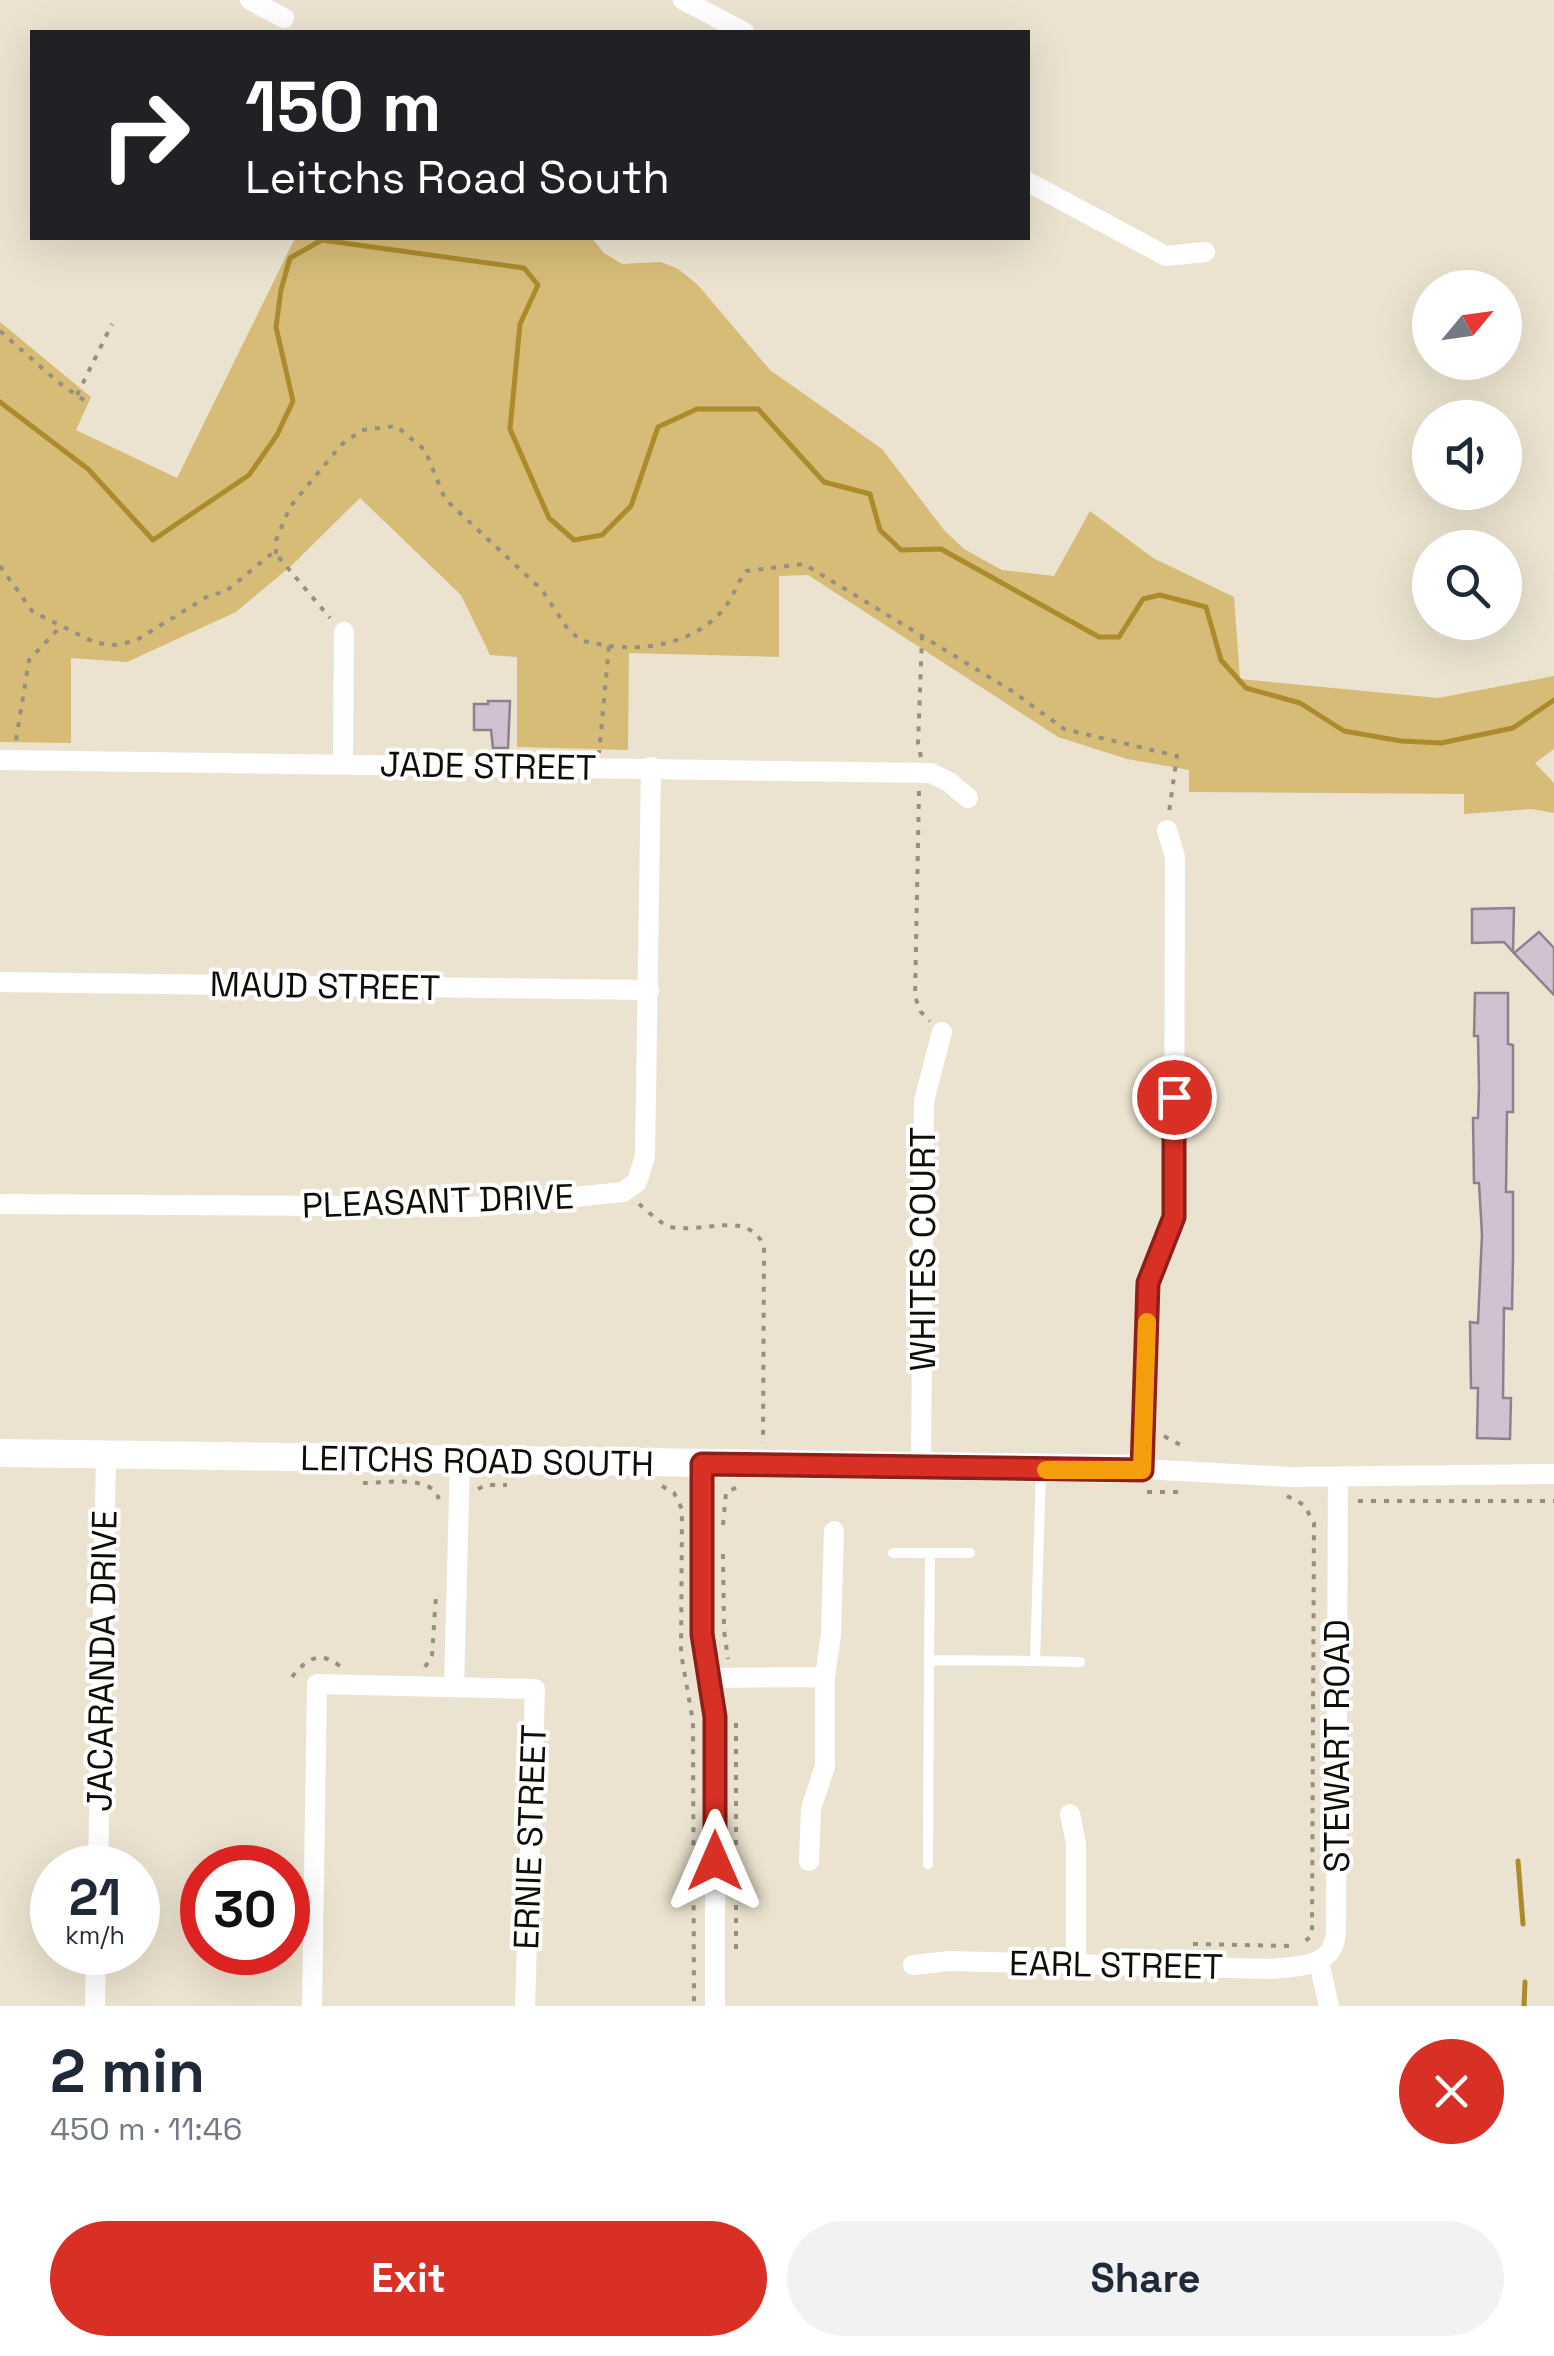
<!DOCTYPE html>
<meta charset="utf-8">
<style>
body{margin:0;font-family:"Space Grotesk",sans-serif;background:#f2f2f3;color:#1f2937;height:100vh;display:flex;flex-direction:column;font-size:38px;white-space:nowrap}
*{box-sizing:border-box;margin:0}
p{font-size:32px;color:#747a83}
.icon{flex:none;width:55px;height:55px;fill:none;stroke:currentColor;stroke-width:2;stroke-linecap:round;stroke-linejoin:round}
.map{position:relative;height:2006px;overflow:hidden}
.drawer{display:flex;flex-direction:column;background:#fff;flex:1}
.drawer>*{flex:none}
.hud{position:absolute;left:30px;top:30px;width:1000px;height:210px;border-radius:0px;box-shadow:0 10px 40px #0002;background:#202124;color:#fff;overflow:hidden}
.needle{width:65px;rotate:61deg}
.buttons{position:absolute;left:1412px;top:270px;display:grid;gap:20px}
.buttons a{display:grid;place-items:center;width:110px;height:110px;border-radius:50%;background:#fff;box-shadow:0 10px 40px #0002;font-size:50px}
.speed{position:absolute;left:30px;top:1845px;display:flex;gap:20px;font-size:50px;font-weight:700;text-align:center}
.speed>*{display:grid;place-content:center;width:130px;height:130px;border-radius:50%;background:#fff;box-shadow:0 10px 40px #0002;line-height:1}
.speed small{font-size:25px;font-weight:400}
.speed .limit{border:15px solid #d22;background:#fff;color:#111}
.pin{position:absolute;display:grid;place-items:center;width:85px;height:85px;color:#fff;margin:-42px;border:5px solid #fff;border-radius:50%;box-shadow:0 2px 10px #0007}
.me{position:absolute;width:110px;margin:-55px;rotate:0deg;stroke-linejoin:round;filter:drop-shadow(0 0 8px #0008)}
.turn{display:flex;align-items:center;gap:35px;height:210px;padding:0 50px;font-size:45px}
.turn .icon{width:130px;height:130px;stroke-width:2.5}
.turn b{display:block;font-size:70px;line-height:85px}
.round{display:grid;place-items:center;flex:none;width:105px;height:105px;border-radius:52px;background:#f2f2f3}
.headline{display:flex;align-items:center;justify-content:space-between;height:170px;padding:0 50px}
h1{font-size:60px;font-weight:700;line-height:75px}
.primary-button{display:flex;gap:20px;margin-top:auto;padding:20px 50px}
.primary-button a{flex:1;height:115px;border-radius:60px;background:#d93025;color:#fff;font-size:40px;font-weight:700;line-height:115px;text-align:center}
.primary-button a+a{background:#f2f2f3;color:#1f2937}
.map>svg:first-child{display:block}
.green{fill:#d7bc78}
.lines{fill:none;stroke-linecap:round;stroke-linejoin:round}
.stream{stroke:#ac8b2d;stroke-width:5}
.building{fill:#d1c1d1;stroke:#8f808f;stroke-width:2.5}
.path{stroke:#969081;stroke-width:4;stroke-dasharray:5 8;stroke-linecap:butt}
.lane{stroke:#fff;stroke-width:10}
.street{stroke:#fff;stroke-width:20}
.secondary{stroke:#fff;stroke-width:28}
.route-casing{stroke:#8d1f18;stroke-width:25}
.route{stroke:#d93025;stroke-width:18}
.slow{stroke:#f59e0b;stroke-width:18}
.labels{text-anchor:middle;stroke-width:8;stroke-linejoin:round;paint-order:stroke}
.street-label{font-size:35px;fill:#0f0d06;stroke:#fff}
</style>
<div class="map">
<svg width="1554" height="2006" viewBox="0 0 1554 2006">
<rect width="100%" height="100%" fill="#ebe3cf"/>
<path class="green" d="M295 238H592L604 253 622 264 661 262 678 269 698 285 770 370 882 449 944 530 964 549 1002 570 1054 576 1090 511 1153 558 1234 597 1240 679 1438 698 1554 676V749L1535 763 1554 783V813L1532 809 1464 814V794L1189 792V770L1127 759 1058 737 808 575 779 576V657L629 653 628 750 517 747V657L490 655 461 595 360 498 292 565 236 612 127 662 71 658V743L0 742V322L91 397 76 430 177 478Z"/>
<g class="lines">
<path class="stream" d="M0 402 88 469 153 540 249 475 277 435 293 401 276 327 281 290 290 258 322 240 524 268 538 285 520 324 510 429 549 518 574 540 602 535 631 506 658 427 697 409H758L824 482 870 494 880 530 901 550 941 549 1099 637H1119L1143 599 1160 595 1206 607 1221 660 1246 688 1300 703 1344 731 1401 741 1441 743 1513 728 1554 700
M1518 1861 1523 1924
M1524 2006 1525 1982"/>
</g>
<path class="building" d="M488 701H510L508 748H493L491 730H474V704H488Z
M1514 908 1513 952 1504 942 1472 943V909Z
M1539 932 1554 948V995L1514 953Z
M1475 993H1508V1044L1513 1045V1112H1507L1506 1192H1513V1257L1512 1309 1504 1308 1503 1398H1511L1510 1439 1477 1438 1478 1388H1471L1470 1322 1478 1323 1482 1235 1479 1183H1474L1473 1118H1478L1479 1088 1478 1036H1474Z"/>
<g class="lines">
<path class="path" d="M0 331 58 382 88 403
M77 395 112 324
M276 554V540L290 507 341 445 362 430 396 426 425 450 445 499 542 590 569 631 583 641 609 646 599 753
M0 566 33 612 96 643 115 645 135 641 210 595 225 592 270 555 276 554 330 618
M609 646C650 651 699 642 726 606 734 595 738 582 746 571L804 564 1012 691 1064 729 1177 756 1169 812
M16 740 29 660 59 628
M921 757 918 744 922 637
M919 791 915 997 921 1012 930 1021
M639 1204C648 1211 660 1224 671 1227 703 1234 747 1209 764 1246L763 1443
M1164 1436 1186 1448
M363 1483C386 1483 433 1474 439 1500
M662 1486 674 1493 682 1509 681 1653 693 1722 694 2006
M478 1489 486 1485H507
M1147 1492H1183
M1287 1496 1304 1505 1314 1523 1312 1930 1311 1936 1302 1944
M1358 1501H1554
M723 1525 726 1492 738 1487
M723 1554 724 1630 728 1659
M425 1667 432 1656 436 1595
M292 1677C307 1658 321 1650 341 1667
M736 1723V1957
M1193 1944 1293 1946"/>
<path class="lane" d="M1041 1471 1035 1661 1080 1662
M893 1553H930
M970 1553H930L929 1660 1035 1661
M928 1864 929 1660"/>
<path class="street" d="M250 0 284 18
M683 0 744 32
M1028 182 1166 256 1205 252
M0 760 931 773 949 782 968 798
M343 764 344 632
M1167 830 1175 857 1174 1217 1148 1283 1142 1469 1292 1477 1554 1474
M0 982 649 990
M0 1204 474 1207 623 1192 637 1182 645 1156 651 767
M702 1464 703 1634 715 1717V2006
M921 1468 924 1101 942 1032
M710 1678 825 1677
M454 1687 460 1461
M1070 1814 1076 1843V1964
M809 1861 811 1809 825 1766V1677L831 1634 834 1531
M98 1868 106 1455
M1319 1962 1329 2006
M913 1965 949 1961 1271 1969C1298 1966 1334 1968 1336 1932L1338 1477
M95 2006 96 1952
M312 2006 317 1684 535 1689 525 2006"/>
<path class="secondary" d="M0 1453 1142 1469"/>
</g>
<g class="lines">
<g class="route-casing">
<path id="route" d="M715 1861V1717L702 1634V1464L1142 1470 1148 1283 1174 1217V1097"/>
</g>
<use href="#route" class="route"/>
<path class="slow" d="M1046 1470H1142L1147 1322"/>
</g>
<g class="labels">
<g class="street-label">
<text transform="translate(488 766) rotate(1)" y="12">JADE STREET</text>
<text transform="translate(325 986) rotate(1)" y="12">MAUD STREET</text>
<text transform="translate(438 1201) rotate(-2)" y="12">PLEASANT DRIVE</text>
<text transform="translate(923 1249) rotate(-90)" y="12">WHITES COURT</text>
<text transform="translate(477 1461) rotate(1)" y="12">LEITCHS ROAD SOUTH</text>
<text transform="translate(102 1661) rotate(-89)" y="12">JACARANDA DRIVE</text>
<text transform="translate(1337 1746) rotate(-90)" y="12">STEWART ROAD</text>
<text transform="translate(530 1837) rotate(-88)" y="12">ERNIE STREET</text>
<text transform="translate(1116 1965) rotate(1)" y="12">EARL STREET</text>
</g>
</g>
</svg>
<div class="buttons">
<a><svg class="needle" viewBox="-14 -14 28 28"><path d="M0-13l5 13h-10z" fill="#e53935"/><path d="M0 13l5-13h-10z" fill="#747a83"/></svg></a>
<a><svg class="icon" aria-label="sound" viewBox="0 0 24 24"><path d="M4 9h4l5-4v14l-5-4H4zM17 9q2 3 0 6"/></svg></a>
<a><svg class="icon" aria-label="search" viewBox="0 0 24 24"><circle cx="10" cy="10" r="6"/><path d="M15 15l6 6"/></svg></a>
</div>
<div class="speed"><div>21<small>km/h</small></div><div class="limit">30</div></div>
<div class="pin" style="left:1174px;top:1097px;background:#d93025"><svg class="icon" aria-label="arrive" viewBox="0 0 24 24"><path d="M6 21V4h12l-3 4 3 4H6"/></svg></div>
<svg class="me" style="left:715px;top:1861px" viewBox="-20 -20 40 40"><path d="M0-17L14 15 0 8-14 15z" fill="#d93025" stroke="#fff" stroke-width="4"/></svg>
<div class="hud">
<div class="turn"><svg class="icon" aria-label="right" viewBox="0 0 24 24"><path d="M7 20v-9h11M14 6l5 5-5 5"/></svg><div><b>150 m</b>Leitchs Road South</div></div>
</div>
</div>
<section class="drawer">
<div class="headline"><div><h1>2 min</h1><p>450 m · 11:46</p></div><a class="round" style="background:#d93025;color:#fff"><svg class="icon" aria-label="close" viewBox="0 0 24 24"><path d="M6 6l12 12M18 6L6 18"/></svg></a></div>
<div class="primary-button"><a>Exit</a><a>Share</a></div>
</section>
